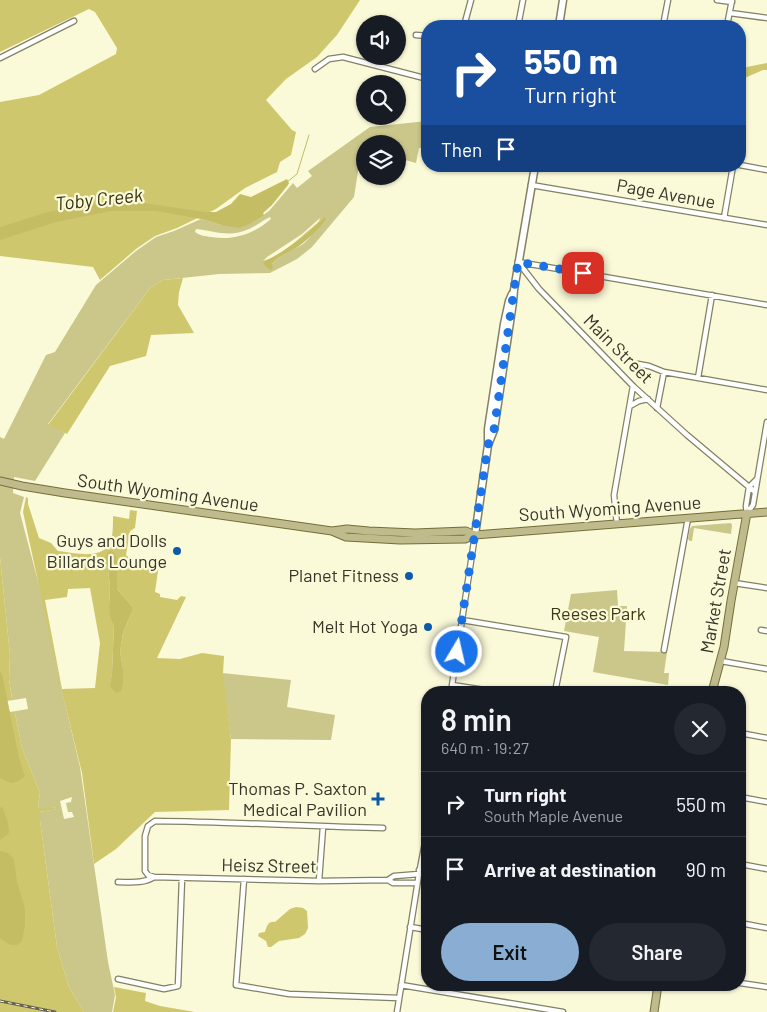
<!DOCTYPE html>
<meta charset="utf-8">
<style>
body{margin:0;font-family:Barlow,sans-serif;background:#242831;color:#f1f3f6;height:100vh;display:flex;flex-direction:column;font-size:19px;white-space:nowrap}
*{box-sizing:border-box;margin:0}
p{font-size:16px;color:#9ea1a6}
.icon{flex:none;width:28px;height:28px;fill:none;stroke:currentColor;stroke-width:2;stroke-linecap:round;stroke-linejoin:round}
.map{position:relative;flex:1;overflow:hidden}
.details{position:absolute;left:421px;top:686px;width:325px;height:305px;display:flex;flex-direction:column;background:#171b24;border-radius:20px;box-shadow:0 1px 4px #0004}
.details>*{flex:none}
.top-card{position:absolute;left:421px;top:20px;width:325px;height:152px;border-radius:20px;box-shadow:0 1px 4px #0004;background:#1a4fa0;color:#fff;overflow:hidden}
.fabs{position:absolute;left:356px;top:15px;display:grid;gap:10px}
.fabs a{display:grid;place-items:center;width:50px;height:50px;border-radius:50%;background:#171b24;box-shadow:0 1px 4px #0004;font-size:25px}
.pin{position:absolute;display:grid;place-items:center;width:42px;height:42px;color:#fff;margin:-21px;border-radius:10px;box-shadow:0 2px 8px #0006}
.me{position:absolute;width:55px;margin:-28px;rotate:9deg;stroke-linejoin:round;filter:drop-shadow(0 0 4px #0008)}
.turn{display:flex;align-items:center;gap:18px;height:105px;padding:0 20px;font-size:22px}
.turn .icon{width:65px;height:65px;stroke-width:2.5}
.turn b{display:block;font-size:35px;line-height:42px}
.then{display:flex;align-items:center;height:48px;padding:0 20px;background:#0003;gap:10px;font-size:19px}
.round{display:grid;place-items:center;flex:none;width:52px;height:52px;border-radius:26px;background:#242831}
.summary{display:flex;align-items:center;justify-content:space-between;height:85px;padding:0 20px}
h1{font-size:30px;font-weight:600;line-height:38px}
.cta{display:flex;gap:10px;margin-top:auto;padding:10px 20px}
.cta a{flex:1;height:58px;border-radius:30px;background:#8aaed3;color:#111;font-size:20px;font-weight:600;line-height:58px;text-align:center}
.cta a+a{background:#242831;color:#f1f3f6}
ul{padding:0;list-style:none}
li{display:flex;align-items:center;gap:15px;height:65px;padding:0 20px;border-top:1px solid #363941}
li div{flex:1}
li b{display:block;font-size:19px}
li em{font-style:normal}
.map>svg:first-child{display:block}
.green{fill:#cbc68a;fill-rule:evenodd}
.forest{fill:#cfc76e;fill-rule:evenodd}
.water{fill:#c4bd64}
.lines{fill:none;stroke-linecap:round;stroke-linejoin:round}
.stream{stroke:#c4bd64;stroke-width:1}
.street-casing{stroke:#838164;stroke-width:7}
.secondary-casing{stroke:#838164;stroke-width:9}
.primary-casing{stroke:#746f38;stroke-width:9}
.street{stroke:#fff;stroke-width:4.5}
.secondary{stroke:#fff;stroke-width:6}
.primary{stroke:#bfbb8c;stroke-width:7}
.rail-casing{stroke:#636250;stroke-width:3}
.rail{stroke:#faf9d8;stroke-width:1;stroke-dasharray:4;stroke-linecap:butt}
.route{stroke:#1a73e8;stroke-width:9;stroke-dasharray:0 16.2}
.poi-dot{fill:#0c5aa8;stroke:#faf9d8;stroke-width:2}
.labels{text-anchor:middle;stroke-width:4.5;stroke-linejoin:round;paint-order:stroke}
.street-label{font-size:18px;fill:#363528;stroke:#faf9d8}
.poi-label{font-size:18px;fill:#363528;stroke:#faf9d8;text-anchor:end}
.park-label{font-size:18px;fill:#3c3912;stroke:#faf9d8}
.water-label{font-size:19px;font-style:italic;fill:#35320a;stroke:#faf9d8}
</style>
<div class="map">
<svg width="767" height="1012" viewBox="0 0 767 1012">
<rect width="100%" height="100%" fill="#faf9d8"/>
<path class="green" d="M427 121V148H419L416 163 398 158V144H365V160L359 165 354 197 312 247 297 259 270 273 219 274 163 280 151 287 48 424 65 433 35 481 14 477 13 493 24 497 20 513 44 604 61 687 80 767 108 962 115 995 112 1012H84L69 987 57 947 40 820V812L57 809V807L39 810 38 805 40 793 22 748 15 713 10 714V712L28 709 26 698 7 701V699L12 698 9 679 10 655 0 557V437L4 439 46 355 55 352 96 285 136 251 156 237 174 231 201 219 221 225 252 223 269 211 293 183 297 188 312 176 308 171 370 127ZM270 217 271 219C254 234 233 241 211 237 205 236 200 236 195 232L196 229C216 231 229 238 249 229 256 226 263 220 270 217ZM324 217C318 226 312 237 303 244 293 251 280 254 272 264L264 262 278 255 293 244ZM320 218 319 221C303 237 285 254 263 261L267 257 302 234ZM72 797 71 802 66 803 68 812H72L74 817 64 819 60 801Z
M731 523 732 525 731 534 694 528 692 541H690L688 539 690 529 692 526Z
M617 590 618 606H627L624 651 667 652 664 673H669L668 685 593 672 599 637 564 631 571 594Z
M222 673 291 680 287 707 335 715 331 740 231 739Z"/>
<path class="forest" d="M0 0H360L337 35 317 57 286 79 266 100 292 130 296 132 291 155 280 162 277 172 245 188 216 209 177 228 155 236 136 249 100 280 93 267 0 256V102L39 95 116 54 117 48 95 12 89 9 0 52Z
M767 63V70H763L740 80V72L747 67Z
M183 278 179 292 178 305 194 333 151 335 146 356 110 366 67 434 48 425 151 287 163 280Z
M26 497 28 498V504L39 538 51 543 58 551C77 553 107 562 112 536 113 530 113 523 113 516L129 519 130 510 137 511 135 528 130 531 126 555 131 560 159 564 155 592 160 594V597L177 600 181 596 186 597 157 658 180 659 202 653 224 656 223 673 231 739 229 810 155 812 116 849 94 864 82 773 61 688 23 512ZM117 559V589L132 606V612L123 633 120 652 123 668 110 684 112 674 114 625 109 605 110 587 108 569 105 560ZM90 588 100 643 95 688 62 689 45 600 67 597 68 589Z
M0 557 10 655 9 679 12 699H7L10 713H15L22 748 40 793 38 805 39 809 57 807 58 809 40 812V820L57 947 69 987 84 1012H0Z
M296 907 303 908 307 911 308 928 305 934 299 938 279 941 271 947H268L266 941 258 936 259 933 265 932C267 926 268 921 275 922L290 909Z
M114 987 146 993 145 1001 160 1006 195 1012H113L116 997Z"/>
<path class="water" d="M287 179 289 183 288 185 272 205 263 213 264 215 252 223 239 228 221 225 201 219 156 211H111L56 222 0 240V227L48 212 81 205 144 203 205 212H216L231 204 240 194 251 197Z
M324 217 326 219C322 227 304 243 296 248 288 253 278 256 272 264L273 268 271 270 266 267 263 262C287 251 305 235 324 217Z
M109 551H112L115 554 117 559V589L132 606V612L123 633 120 652 123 668V683L121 691 117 693 111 688 110 684 112 673 114 625 110 617 109 605 110 587 108 569 105 560 107 553Z
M0 672 2 674 19 758 25 776C15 785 11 784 0 778Z
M0 807 3 808 8 823 9 833 0 840Z
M0 851 8 853 14 859 17 882 25 908V925L22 941 17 945H10L0 938Z"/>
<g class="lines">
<path class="stream" d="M287 182 297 174 309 135"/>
<g class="street-casing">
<path id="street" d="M717 0 732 2
M730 13 767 18
M464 26 471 0
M518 26 523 0
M663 26 668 0
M727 26 732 0
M416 35 428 36
M0 58 74 21
M315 69 329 59 343 57 428 79
M740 165 767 170
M531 185 767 225
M724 218 733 166
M518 262 539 289 633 386 687 435 755 492
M518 262 767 305
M638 364 649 366 664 372 767 390
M698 378 712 295
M630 406 639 401 648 399
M657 408 664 372
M747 513 753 505 767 422
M747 513 746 506 749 487 756 480
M617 524 614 495 633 386
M734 583 767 588
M462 620 566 637 555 692
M761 630 767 631
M664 650 688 518
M721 661 767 669
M452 685 497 692
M451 692 475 535
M740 733 767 738
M740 797 767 802
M740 864 767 869
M419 870 428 871
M154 877 148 875 145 871V836L148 826 155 821C231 822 307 826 383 828
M244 879 236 985 289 994 399 998
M388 880 393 883H417
M319 881 323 827
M118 882C130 882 143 884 154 877L319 881 388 880 394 876 419 874
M740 923 767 928
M410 927 428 930
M118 979 164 989 178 986 182 878
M740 983 767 987
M401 985 563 1012
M397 1012 419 874 428 827"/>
</g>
<g class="secondary-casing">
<path id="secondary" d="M559 26 563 0
M488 445 494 430 513 302 514 290 535 166
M475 535 488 445V429L504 324 509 301 512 294"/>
</g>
<g class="primary-casing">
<path id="primary" d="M0 481 22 486 65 493 332 531 346 537 400 540 465 539 475 535 767 512
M332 531 347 529 369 531 415 533 466 531 475 535
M712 692 724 647 731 601 747 513
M654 1012 658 985"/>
</g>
<use href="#street" class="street"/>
<use href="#secondary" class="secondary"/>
<use href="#primary" class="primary"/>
<g class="rail-casing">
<path id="rail" d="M0 1001 55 1012"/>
</g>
<use href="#rail" class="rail"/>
</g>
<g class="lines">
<path class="route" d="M457 652 488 445 494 430 518 262 583 273"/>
</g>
<g class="poi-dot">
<circle cx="177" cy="551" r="5"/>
<circle cx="409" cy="576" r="5"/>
<circle cx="428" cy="627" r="5"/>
<path d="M375.5 791.5h5v5h5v5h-5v5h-5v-5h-5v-5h5z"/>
</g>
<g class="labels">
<g class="street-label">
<text transform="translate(666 194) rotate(10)" y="6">Page Avenue</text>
<text transform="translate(618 349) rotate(45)" y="6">Main Street</text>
<text transform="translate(168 493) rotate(8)" y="6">South Wyoming Avenue</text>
<text transform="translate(610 509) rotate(-4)" y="6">South Wyoming Avenue</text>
<text transform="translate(716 601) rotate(-80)" y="6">Market Street</text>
<text transform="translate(269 866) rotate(1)" y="6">Heisz Street</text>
</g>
<g class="poi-label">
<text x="167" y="547">Guys and Dolls<tspan x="167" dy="21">Billards Lounge</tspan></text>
<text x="399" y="582">Planet Fitness</text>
<text x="418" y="633">Melt Hot Yoga</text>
<text x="367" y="795">Thomas P. Saxton<tspan x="367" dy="21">Medical Pavilion</tspan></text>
</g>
<g class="park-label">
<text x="598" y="620">Reeses Park</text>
</g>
<g class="water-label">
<text transform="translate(99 199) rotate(-6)" y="7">Toby Creek</text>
</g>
</g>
</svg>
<div class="fabs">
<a><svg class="icon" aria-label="sound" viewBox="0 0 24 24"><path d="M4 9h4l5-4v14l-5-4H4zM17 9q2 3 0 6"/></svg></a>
<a><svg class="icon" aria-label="search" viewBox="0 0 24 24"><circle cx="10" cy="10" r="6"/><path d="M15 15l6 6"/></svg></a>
<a><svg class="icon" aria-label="layers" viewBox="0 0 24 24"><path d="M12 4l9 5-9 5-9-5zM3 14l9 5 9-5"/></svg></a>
</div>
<div class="pin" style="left:583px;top:273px;background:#d93025"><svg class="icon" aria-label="arrive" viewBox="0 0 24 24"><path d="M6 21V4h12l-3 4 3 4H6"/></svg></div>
<svg class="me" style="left:457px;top:652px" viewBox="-20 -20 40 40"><circle r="17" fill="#1a73e8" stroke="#fff" stroke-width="3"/><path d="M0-11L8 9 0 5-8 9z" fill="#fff"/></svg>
<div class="top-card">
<div class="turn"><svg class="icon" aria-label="right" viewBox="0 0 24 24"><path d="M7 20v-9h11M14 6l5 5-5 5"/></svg><div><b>550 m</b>Turn right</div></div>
<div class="then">Then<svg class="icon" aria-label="arrive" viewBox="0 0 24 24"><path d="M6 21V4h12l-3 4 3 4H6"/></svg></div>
</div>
<section class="details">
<div class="summary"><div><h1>8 min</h1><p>640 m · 19:27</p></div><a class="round"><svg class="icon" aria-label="close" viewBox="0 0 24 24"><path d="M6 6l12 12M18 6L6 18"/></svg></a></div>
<ul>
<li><svg class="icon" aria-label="right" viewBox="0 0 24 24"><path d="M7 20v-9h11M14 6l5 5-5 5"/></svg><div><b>Turn right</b><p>South Maple Avenue</p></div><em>550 m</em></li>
<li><svg class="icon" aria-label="arrive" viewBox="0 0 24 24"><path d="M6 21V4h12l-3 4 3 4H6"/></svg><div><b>Arrive at destination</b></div><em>90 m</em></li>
</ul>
<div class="cta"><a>Exit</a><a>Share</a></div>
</section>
</div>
